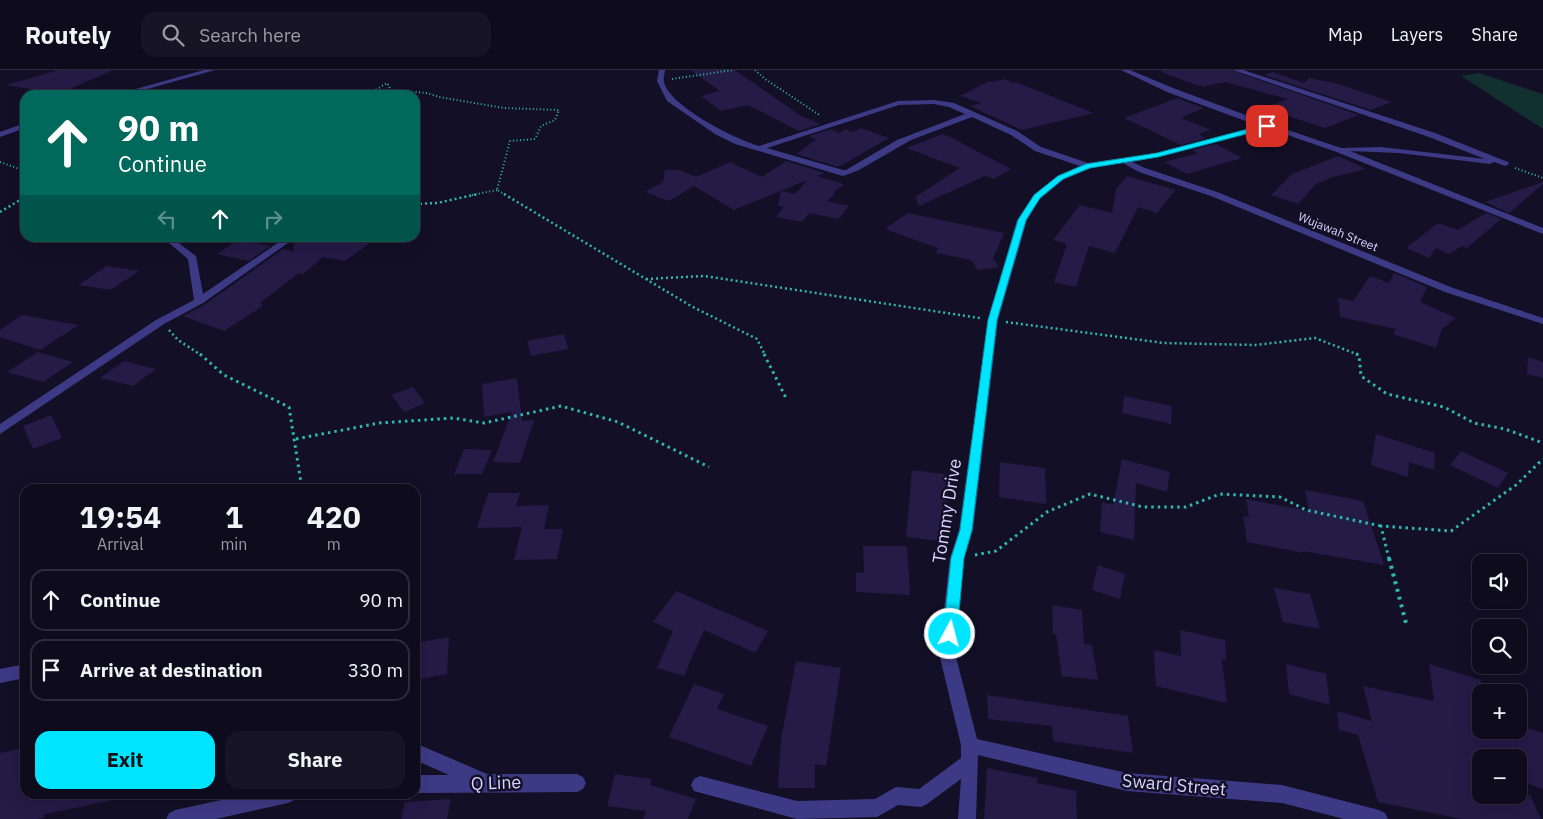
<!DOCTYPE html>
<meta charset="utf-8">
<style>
body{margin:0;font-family:"IBM Plex Sans",sans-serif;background:#171425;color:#f1f3f6;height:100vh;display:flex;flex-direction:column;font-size:19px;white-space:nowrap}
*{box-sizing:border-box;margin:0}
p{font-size:16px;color:#9b9ba3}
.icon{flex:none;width:28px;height:28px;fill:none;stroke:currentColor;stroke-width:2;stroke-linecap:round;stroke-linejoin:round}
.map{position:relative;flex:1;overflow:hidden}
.drawer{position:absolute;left:20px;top:414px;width:400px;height:315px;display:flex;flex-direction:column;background:#0e0b1c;border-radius:15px;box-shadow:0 5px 20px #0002,0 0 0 1px #2e2b3b}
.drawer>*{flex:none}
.top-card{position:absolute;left:20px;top:20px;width:400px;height:152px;border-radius:15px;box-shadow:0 5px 20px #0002,0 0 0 1px #2e2b3b;background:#00695c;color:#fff;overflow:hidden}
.tools{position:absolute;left:1472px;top:484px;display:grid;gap:10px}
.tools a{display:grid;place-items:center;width:55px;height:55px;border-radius:10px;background:#0e0b1c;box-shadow:0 5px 20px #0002,0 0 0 1px #2e2b3b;font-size:25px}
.pin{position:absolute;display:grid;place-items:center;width:42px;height:42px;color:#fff;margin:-21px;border-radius:10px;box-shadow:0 2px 8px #0006}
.me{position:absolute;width:55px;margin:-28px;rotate:7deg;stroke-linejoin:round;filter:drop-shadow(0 0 4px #0008)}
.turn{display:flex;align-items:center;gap:18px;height:105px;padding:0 15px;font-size:22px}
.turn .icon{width:65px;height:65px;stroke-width:2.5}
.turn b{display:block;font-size:35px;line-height:42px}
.lanes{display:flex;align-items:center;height:48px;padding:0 15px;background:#0003;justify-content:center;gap:25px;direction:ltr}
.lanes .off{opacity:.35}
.eta{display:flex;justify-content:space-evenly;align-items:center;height:85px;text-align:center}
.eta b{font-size:30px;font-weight:700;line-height:35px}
.cta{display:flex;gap:10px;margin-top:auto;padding:10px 15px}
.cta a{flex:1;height:58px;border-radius:15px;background:#00e5ff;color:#111;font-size:20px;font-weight:700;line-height:58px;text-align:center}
.cta a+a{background:#171425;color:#f1f3f6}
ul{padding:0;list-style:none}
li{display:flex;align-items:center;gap:15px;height:62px;margin:0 10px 8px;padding:0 5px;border:2px solid #2e2b3b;border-radius:15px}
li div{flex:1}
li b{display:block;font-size:19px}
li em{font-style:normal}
header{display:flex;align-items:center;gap:30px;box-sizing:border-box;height:70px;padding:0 25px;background:#0e0b1c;border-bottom:1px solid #2e2b3b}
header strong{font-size:24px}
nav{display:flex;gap:28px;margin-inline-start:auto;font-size:18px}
.search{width:350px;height:45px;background:#171425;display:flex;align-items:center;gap:12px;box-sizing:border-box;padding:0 18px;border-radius:15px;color:#9b9ba3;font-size:19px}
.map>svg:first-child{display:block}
.green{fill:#12302f}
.building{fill:#241b47}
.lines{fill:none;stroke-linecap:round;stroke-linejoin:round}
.path-far3{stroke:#2fb8b0;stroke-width:2;stroke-dasharray:1 2.5;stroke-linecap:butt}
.path-far2{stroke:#2fb8b0;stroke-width:2.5;stroke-dasharray:2 3;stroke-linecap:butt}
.path-far1{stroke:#2fb8b0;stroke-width:3;stroke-dasharray:2.5 4;stroke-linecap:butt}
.path{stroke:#2fb8b0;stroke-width:4;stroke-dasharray:3 5;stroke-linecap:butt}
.minor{fill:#3d3a85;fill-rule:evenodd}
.route{fill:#00e5ff;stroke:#0095a6}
.labels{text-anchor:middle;stroke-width:5;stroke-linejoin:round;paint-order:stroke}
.far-street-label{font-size:12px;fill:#d9d4ff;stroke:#130f26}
.near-street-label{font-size:18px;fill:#d9d4ff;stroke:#130f26}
</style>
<header>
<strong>Routely</strong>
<div class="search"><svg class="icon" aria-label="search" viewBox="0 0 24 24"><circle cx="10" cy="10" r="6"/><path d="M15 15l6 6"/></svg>Search here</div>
<nav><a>Map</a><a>Layers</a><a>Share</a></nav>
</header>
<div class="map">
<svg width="1543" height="749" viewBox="0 0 1543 749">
<rect width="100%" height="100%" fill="#130f26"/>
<path class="green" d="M1479 3 1543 24V59L1461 6Z"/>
<path class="building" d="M59 0H113L63 22 52 20 47 22 6 15Z
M690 0H735L801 46 821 54 799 61 748 35 721 41 701 26 720 21Z
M1162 0H1231L1359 45 1325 58 1263 38 1288 29 1225 12 1202 17 1161 2Z
M1273 2 1304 13 1309 8 1335 13 1392 32 1371 40 1264 5Z
M1005 9 1013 13 1016 12 1094 43 1022 60 970 36 982 33 960 26 989 11 992 12Z
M1177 28 1204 38 1181 48 1211 60 1199 64 1206 68 1181 75 1124 48Z
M861 58 889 68 838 97 796 84 816 70 809 66 831 59 839 63 846 59 853 62Z
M943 64 950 67 1011 99 994 109 985 106 919 136 915 127 960 98 906 78Z
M1216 74 1242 88 1187 104 1164 92 1198 83 1192 80Z
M1338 86 1366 99 1333 107 1316 114 1298 134 1271 125 1292 104Z
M786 91 825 103 817 106 844 114 833 123 835 124 827 131 849 136 839 149 809 143 802 152 776 147 784 137 778 136 781 121 795 124 807 110 734 140 694 116 669 131 645 122 663 112 665 100H680L696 107 730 92 762 107Z
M1127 106 1176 120 1157 143 1138 137 1115 183 1089 176 1076 217 1054 212 1067 174 1053 170 1080 135 1112 143 1116 119Z
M1543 112V114L1509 143 1485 132Z
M908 143 1004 163 993 189 999 197 978 200 971 190 936 183 938 178 887 160 888 159 886 158Z
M1486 143 1501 149 1467 178 1462 176 1449 184 1436 178 1429 188 1406 178 1438 153 1458 160Z
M297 168H377L345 191 323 187 303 204 299 203 260 233 263 236 224 261 183 246 204 235 283 179 294 181V171Z
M238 170 270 176 249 191 217 184Z
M107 196 139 201 111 220 78 215Z
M1394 203 1427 217 1420 232 1456 248 1442 259 1436 278 1393 264 1396 259 1340 247 1338 228 1353 231 1370 206 1389 213Z
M22 245 79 255 40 280 0 267V260Z
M564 264 568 279 531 286 527 271Z
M38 282 73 292 43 312 7 302Z
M1528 287 1543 292V308L1527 304Z
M124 291 156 299 133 316 100 308Z
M517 308 522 351 534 350 520 393 493 392 512 342 484 347 482 314Z
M413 317 425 333 404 342 391 325Z
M1124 326 1172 336 1171 354 1122 343Z
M51 345 62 368 33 379 23 356Z
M1376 364 1435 383 1434 400 1409 392 1408 407 1371 395Z
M464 379 492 380 482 404H454Z
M1461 381 1508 403 1498 418 1450 395Z
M1122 389 1170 402 1167 422 1136 413 1134 470 1100 462 1102 432 1113 435Z
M1000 392 1045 398 1046 434 999 427Z
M912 400 950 405 946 449H950L948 472 906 467Z
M1305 420 1363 431 1384 495 1302 481 1303 483 1247 472 1243 446 1249 447 1246 429 1309 441Z
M488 423H520L516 436 549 435 544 459H563L557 489 514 490 522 457 477 458Z
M863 476H907L910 525 856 522V502L864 503Z
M1098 495 1125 504 1120 529 1092 520Z
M1274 518 1310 524 1320 559 1283 552Z
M676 521 768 561 755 583 704 560 684 606 657 598 673 561 653 552Z
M1052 535 1082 540 1084 574 1092 575 1098 610 1062 606 1056 564H1053Z
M1180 560 1225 570 1226 590 1222 589 1227 633 1156 616 1154 580 1181 586Z
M449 567 447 604 415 610V573Z
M796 591 841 598 826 696 815 694V718H778L781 669Z
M1286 594 1326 604 1330 635 1289 624Z
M1429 594 1481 610V660H1519V655L1543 663V719L1519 711V688H1481V725H1530L1541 749H1462L1378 732 1358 665 1339 660 1337 641 1372 651 1363 616 1434 631Z
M694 614 724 624 717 639 768 656 751 696 669 667Z
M987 625 1128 646 1133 683 1053 671 1052 656 988 649Z
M25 678V724H108L109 731 45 744 44 748 35 749H0V683Z
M987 698 1037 708V713L1076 721 1077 749H984Z
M615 704 651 709 650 715 696 729 688 749H643L646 741 607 736Z
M451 729 447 749H401L405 732Z"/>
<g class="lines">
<path class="path-far3" d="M755 0 765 9 821 46
M672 9 733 0
M367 25 387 13 391 20 427 23 439 27 504 38 559 40 555 50 541 56 535 69 510 71 497 120 506 125
M0 92 25 101
M1515 98 1543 108
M472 125 497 120"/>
<path class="path-far2" d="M504 124 691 236 757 269 765 285
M415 134 437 133 478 124
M0 142 25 127
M646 209 704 206 980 248
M1006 252 1164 273 1255 275 1315 268 1359 285
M169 260 178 270 201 285"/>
<path class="path-far1" d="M200 284 224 305 289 337 302 419
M764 284 787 330
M1356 284 1359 285 1361 306 1387 324 1444 337 1474 353 1505 359 1543 373
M296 369 379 353 453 348 484 353 561 336 618 352 709 397
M975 485 996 481 1047 442 1090 424 1143 437H1186L1220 424 1280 427 1306 440 1381 456
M1389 489 1381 456 1451 461 1516 415 1543 389"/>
<path class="path" d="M1389 488 1407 557"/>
<path class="minor" d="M204 0H215L126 25H114Z
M659 0H665C665 3 663 8 664 12 669 36 735 69 759 76L898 31 934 30 954 33 1017 61 1041 77 1088 93 1158 83 1259 56 1167 22 1121 0H1130L1173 18 1270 54 1341 78 1381 77 1485 89 1429 67 1233 0H1243L1435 63 1508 92 1509 94 1505 96 1494 92 1490 94 1399 83 1350 81 1543 158V164L1334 81 1267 58 1158 87 1132 92 1145 98 1217 122 1453 218 1543 248V254L1445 222 1211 126 1139 102 1123 93 1090 98 1063 110 1040 129 1027 150 998 250 973 460 964 488 955 583 977 669 1127 703 1282 715 1379 740 1385 743 1388 749H1344L1282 733 1127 721 978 685 976 749H958L961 709 927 734 921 737 898 735 877 747 797 749 694 721 691 715 694 709 700 706 797 731 875 729 896 717 919 719 961 688V675L939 583 950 488 959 460 988 250 1017 150 1034 125 1057 106 1080 96 1035 81 1011 65 972 47 911 70 859 100 843 106 735 74 715 64 667 31 657 11ZM934 34 949 37 965 44 897 70 846 100H843L767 78 899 35Z
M25 53V58L0 67V62Z
M163 168H172L196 186 203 224 285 168H295L203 233 164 254 0 364V354L156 250 194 230 188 189Z
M25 594V608L0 613V599Z
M415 673 487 704H577L583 707 586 713 583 719 577 722 415 723V705H449L415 690Z
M249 724H297L294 730 288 733 216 749H166L169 743 175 740Z"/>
</g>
<path class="route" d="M1267 54 1270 56 1269 58 1158 87 1090 98 1063 109 1040 128 1026 150 997 250 972 460 964 488 957 564 955 568 950 570 945 568 943 564 951 488 960 460 988 250 1018 150 1034 125 1058 106 1086 94 1157 83Z"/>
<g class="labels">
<g class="far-street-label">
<text transform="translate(1338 162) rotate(22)" y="4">Wujawah Street</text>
</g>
<g class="near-street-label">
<text transform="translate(947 441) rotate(-81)" y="6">Tommy Drive</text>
<text transform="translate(496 713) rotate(-2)" y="6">Q Line</text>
<text transform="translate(1174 715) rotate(5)" y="6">Sward Street</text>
</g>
</g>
</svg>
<div class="tools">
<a><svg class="icon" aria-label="sound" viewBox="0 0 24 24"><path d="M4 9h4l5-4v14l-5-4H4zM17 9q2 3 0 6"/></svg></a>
<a><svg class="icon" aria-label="search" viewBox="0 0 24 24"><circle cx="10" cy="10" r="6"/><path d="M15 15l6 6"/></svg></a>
<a>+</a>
<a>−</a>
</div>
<div class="pin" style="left:1267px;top:56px;background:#d93025"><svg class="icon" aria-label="arrive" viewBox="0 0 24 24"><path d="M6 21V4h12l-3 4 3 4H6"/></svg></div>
<svg class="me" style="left:950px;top:564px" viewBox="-20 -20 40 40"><circle r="17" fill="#00e5ff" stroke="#fff" stroke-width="3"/><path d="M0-11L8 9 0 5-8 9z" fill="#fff"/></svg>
<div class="top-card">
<div class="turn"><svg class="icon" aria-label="ahead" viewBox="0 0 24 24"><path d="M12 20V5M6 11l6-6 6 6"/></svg><div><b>90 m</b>Continue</div></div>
<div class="lanes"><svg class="icon off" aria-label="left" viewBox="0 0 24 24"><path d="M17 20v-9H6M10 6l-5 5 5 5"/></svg><svg class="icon" aria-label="ahead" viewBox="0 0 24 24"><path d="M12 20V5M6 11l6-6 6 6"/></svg><svg class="icon off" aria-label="right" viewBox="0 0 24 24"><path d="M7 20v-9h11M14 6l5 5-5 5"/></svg></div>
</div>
<section class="drawer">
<div class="eta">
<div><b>19:54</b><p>Arrival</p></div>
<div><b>1</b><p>min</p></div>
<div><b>420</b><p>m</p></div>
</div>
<ul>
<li><svg class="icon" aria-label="ahead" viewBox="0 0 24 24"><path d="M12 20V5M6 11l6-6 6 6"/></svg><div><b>Continue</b></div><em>90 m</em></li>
<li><svg class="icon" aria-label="arrive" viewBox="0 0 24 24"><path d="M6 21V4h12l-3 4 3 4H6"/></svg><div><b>Arrive at destination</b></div><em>330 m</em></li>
</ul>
<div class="cta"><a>Exit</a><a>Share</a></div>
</section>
</div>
